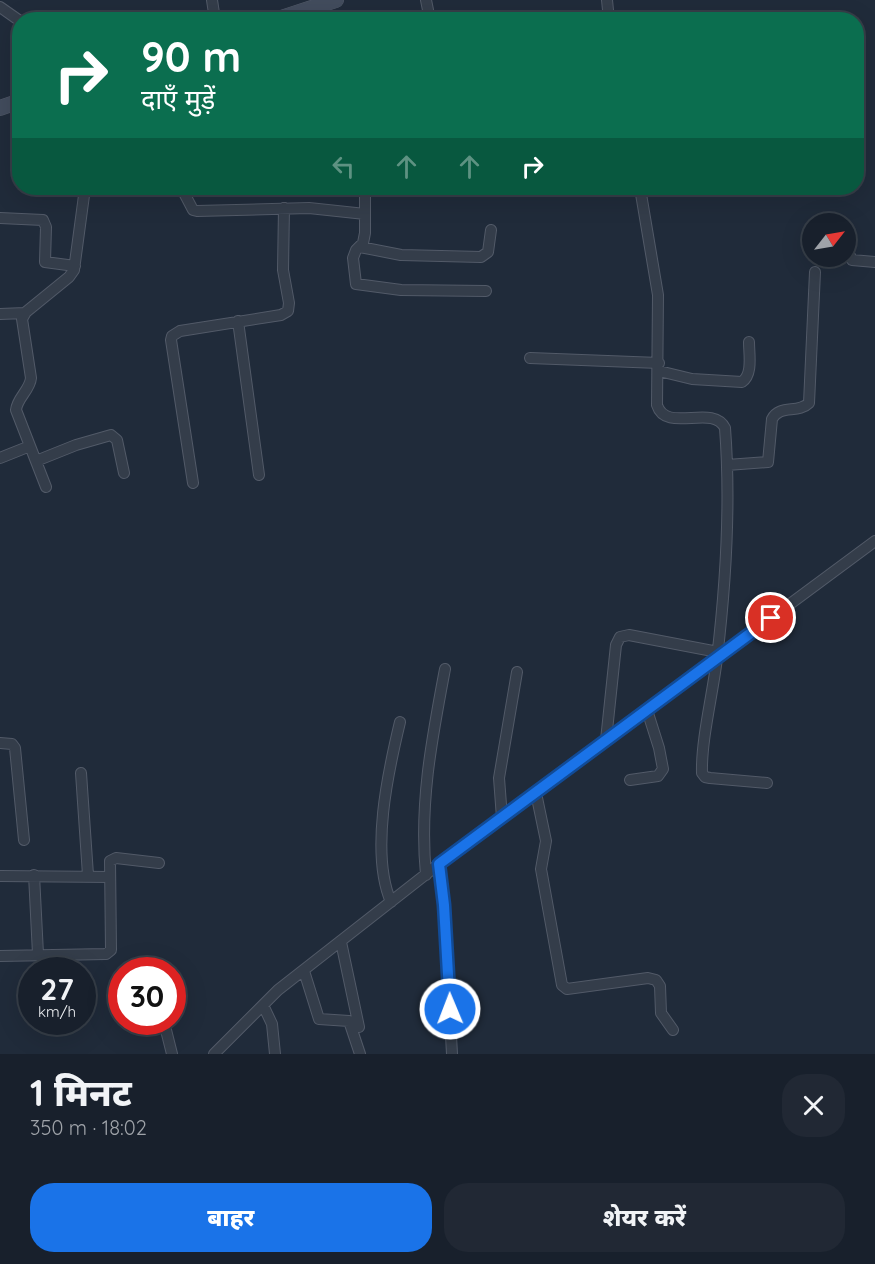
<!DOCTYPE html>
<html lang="hi">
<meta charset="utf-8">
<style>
body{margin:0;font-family:Quicksand,"Noto Sans Devanagari",sans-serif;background:#212834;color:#f1f3f6;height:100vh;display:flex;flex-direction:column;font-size:22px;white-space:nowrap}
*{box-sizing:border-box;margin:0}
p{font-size:20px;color:#9fa3a9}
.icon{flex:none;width:33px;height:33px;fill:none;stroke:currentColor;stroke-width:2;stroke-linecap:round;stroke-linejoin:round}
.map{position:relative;height:1054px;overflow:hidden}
.details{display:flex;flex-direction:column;background:#18202c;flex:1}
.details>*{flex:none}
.banner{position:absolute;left:12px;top:12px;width:852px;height:183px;border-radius:24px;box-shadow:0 6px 24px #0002,0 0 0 2px #363e48;background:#0b6e4f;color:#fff;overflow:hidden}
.needle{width:39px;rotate:59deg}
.tools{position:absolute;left:802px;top:213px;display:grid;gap:12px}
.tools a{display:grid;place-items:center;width:54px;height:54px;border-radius:50%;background:#18202c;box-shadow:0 6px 24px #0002,0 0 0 2px #363e48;font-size:30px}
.speed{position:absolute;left:18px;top:957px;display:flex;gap:12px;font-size:30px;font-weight:700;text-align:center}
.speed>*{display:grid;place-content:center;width:78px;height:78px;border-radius:50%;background:#18202c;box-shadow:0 6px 24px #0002,0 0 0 2px #363e48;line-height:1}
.speed small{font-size:15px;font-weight:400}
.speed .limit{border:9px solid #d22;background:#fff;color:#111}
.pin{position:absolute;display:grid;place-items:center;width:51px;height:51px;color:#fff;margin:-26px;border:3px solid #fff;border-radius:50%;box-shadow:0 2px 6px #0007}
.me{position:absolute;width:66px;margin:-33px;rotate:359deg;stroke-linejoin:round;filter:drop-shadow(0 0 4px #0008)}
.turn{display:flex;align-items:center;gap:21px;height:126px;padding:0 30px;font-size:27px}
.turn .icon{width:78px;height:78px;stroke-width:2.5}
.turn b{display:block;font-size:42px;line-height:51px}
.lanes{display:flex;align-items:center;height:57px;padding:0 30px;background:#0003;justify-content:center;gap:30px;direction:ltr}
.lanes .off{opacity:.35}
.round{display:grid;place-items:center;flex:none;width:63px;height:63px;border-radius:24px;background:#212834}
.overview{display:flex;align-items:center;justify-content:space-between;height:102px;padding:0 30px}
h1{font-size:36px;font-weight:800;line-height:45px}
.action{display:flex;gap:12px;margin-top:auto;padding:12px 30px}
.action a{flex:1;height:69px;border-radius:24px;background:#1a73e8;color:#fff;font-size:24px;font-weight:800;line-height:69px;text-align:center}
.action a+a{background:#212834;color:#f1f3f6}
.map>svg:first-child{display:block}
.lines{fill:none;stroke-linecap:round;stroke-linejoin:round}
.street-casing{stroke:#525a68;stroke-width:12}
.secondary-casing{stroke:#525a68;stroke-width:16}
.street{stroke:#343d4a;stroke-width:10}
.secondary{stroke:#424c5d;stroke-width:15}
.route-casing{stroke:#114b97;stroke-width:15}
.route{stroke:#1a73e8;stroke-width:10}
</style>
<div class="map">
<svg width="875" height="1054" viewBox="0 0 875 1054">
<rect width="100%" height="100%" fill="#202b3a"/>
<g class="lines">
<g class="street-casing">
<path id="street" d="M212 0 215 20
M426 0 430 20
M607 0 609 20
M0 7 20 21
M167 188 183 191 193 210 197 211 309 208 365 214
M365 188V233L363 243 356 250 353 258 356 284 401 290 486 291
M640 188 658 295 657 405C666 434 713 403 725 428 731 506 726 582 717 658 713 693 701 740 702 773L705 777 710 778 767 783
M0 218 43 220 46 227 45 262 75 266
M849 238 848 252 852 260 875 262
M360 247 401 255 481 257 488 252 491 230
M0 314 25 313
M238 321 259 475
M530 358 659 363
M659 371 692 379 742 382C753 374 749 355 749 342
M0 458 30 446
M36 461 76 445 111 435 117 440 124 473
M727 465 768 462 772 419C780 404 798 414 809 403L815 272
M193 483 171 340 172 336 180 331 281 315 288 311 289 303 283 270 284 208
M46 487 16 410C17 398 30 390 31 378L22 319 26 312 69 277 74 270 85 188
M606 740 616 645 620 637 629 635 718 652
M0 743 12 744 15 748 24 840
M81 773 88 875
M630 780 658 776 663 769 659 748 647 710
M536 793 546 841 541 869 562 985 567 989 648 978 656 980 660 986 661 1013 673 1030
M502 818 499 778 517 672
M439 864 444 905 452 1054
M34 875 38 954
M426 875C419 804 432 738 445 669
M0 876 110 877
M391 902C370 853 388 772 400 722
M341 942 359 1027
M0 956 106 954 111 950 110 861 116 858 159 863
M304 971 319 1019 349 1021 360 1054
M263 1005 272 1024 275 1054
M164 1022 172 1054
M214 1054 278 990 439 864 875 541"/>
</g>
<g class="secondary-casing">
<path id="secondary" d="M275 20 336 0
M0 108 20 101"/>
</g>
<use href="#street" class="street"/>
<use href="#secondary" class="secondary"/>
</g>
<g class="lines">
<g class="route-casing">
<path id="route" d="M450 1009 444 905 439 864 771 618"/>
</g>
<use href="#route" class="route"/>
</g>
</svg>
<div class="tools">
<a><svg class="needle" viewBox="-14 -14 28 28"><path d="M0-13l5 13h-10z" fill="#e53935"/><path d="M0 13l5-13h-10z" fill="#9fa3a9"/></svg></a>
</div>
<div class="speed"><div>27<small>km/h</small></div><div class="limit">30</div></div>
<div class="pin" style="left:771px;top:618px;background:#d93025"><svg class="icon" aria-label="arrive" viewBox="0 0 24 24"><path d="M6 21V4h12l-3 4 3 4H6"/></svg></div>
<svg class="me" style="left:450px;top:1009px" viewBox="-20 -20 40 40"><circle r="17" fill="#1a73e8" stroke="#fff" stroke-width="3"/><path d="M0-11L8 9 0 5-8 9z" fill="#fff"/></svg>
<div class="banner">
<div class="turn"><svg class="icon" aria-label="right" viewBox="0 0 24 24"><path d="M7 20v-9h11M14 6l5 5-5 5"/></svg><div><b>90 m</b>दाएँ मुड़ें</div></div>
<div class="lanes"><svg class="icon off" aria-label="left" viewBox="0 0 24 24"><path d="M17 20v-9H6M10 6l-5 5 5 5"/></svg><svg class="icon off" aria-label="ahead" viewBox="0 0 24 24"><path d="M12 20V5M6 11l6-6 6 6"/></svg><svg class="icon off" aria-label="ahead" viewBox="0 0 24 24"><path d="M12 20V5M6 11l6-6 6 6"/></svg><svg class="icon" aria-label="right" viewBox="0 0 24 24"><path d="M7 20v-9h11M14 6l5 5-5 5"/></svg></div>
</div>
</div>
<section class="details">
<div class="overview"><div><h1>1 मिनट</h1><p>350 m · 18:02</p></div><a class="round"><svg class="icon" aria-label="close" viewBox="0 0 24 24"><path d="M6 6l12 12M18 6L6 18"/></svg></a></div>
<div class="action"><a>बाहर</a><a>शेयर करें</a></div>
</section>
